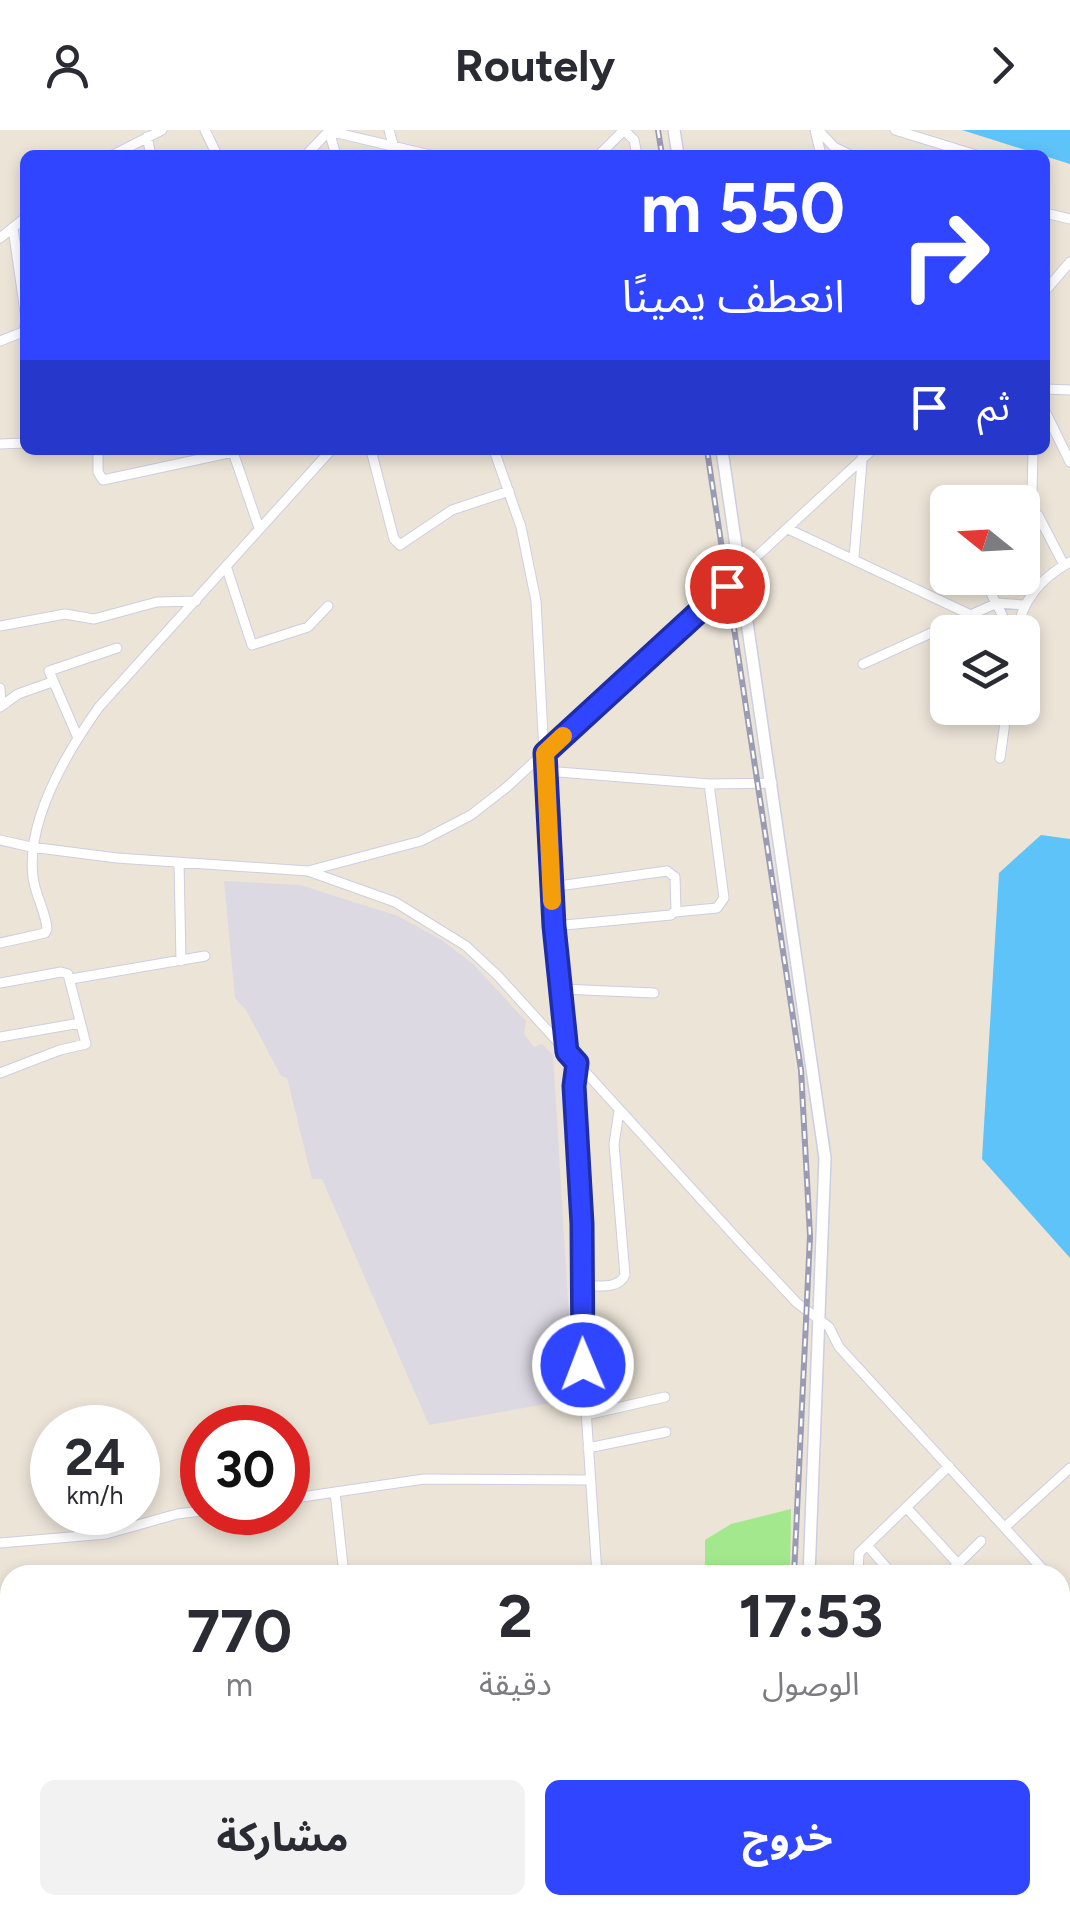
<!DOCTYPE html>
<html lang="ar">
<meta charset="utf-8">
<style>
body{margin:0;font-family:Figtree,"Noto Sans Arabic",sans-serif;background:#f2f2f3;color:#2b2b33;direction:rtl;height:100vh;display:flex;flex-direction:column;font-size:38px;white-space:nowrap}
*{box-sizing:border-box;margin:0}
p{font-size:32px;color:#7c7c81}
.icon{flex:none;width:55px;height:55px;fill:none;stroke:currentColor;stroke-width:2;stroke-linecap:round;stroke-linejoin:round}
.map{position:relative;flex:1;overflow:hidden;direction:ltr}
.details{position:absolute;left:0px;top:1435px;width:1070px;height:350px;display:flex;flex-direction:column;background:#fff;border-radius:30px 30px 0 0;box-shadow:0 5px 15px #0003;direction:rtl}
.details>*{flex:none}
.banner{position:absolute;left:20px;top:20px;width:1030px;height:305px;border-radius:15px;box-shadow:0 5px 15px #0003;direction:rtl;background:#3045ff;color:#fff;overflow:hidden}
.needle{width:65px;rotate:288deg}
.tools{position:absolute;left:930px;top:355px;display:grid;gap:20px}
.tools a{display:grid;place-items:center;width:110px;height:110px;border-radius:15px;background:#fff;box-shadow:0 5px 15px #0003;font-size:50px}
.speed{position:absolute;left:30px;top:1275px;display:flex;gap:20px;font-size:50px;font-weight:700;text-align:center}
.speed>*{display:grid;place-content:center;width:130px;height:130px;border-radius:50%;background:#fff;box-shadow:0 5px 15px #0003;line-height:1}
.speed small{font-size:25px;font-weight:400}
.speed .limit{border:15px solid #d22;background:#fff;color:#111}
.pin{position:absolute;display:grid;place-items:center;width:85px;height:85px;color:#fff;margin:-42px;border:5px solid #fff;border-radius:50%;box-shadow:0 2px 10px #0007}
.me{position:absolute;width:110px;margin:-55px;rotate:359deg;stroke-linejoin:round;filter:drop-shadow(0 0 8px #0008)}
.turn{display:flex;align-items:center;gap:35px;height:210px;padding:0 40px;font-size:45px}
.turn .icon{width:130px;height:130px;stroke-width:2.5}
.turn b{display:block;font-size:70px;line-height:85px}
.then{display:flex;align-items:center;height:95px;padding:0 40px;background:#0003;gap:20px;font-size:38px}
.eta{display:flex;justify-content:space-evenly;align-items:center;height:170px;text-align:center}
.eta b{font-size:60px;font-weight:700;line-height:70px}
.action{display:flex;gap:20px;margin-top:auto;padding:20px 40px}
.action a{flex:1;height:115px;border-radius:15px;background:#3045ff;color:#fff;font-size:40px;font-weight:700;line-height:115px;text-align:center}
.action a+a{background:#f2f2f3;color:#2b2b33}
header{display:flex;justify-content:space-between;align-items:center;height:130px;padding:0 40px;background:#fff;font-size:45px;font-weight:700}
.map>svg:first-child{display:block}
.industrial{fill:#dcd9e3}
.green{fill:#a4e88d}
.water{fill:#5ec3f9}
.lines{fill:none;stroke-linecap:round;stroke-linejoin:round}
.minor-casing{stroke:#cccee2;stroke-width:11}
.tertiary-casing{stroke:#cccee2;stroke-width:14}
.minor{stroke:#fff;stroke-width:9}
.tertiary{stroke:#fff;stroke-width:11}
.rail-casing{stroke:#9a9bb4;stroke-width:6}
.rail{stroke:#fff;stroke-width:2.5;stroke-dasharray:8;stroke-linecap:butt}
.route-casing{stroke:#1f2da6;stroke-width:25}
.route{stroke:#3045ff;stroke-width:18}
.slow{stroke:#f59e0b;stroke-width:18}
</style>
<header><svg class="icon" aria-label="forward" viewBox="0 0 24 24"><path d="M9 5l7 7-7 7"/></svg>Routely<svg class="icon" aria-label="person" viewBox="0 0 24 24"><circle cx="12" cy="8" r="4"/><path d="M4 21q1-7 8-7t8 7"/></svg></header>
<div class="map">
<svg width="1070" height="1785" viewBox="0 0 1070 1785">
<rect width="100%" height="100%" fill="#ece4d7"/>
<path class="industrial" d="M224 751 300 755 398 786 440 809 472 833 526 891 524 904 534 917 542 914 553 925 574 1269 429 1295 322 1049H312L287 948 281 946 246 880 235 868Z"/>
<path class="green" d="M791 1379 790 1445H705V1410L731 1394Z"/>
<path class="water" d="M962 0H1070V34Z
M1041 705 1070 709V1128L982 1029 999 743Z"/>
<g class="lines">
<g class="minor-casing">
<path id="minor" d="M205 0 217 25
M389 0 396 25
M815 0 821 25
M818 0 834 17 850 25
M895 0 976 25
M147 7 151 25
M113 25 162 0
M306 25 330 0
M336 25 329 1 430 25
M599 25 624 0 634 10 637 25
M1045 83 1070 89
M13 98 25 182
M0 108 25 88
M1045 161 1070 132
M0 211 23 202 25 196
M1045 259 1070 260
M1045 281 1070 332
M0 314 25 313
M98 320V342L103 350 233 322 259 398
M371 320 394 409 400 415 452 380 509 361
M494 320 521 397 536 471 551 757 567 922
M1032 365 1033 320
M1038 385 1064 435
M788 399 971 485
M854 428 863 320
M226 436 252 515 308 497 328 476
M983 448 1011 502
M0 496 65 484 94 489 157 472 196 471
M1017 502C1022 470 1042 447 1070 432
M863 534 997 473 1024 475
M0 558 1 576
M0 577 18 564 52 552
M78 608 49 541 117 518
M1000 628 1007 578
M546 641 709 654 772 653
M0 710 31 717 117 728 308 741 421 711 471 685 507 657 872 320
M179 732 181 831
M308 741 395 772 466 816 498 846 741 1113 797 1173 829 1197 839 1217 1048 1445
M551 757 667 741 675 747 676 780 671 785 554 796
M675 782 717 778 724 768 709 654
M0 813 45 803 47 799C46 782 35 765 33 747 26 690 67 622 99 577L331 320
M71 849 205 826
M0 853 61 842 68 844 86 914 60 920 0 943
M562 859 654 863
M0 907 80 893
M577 933 574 956 582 1094 583 1235 597 1445
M583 1156C598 1155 618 1160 625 1145L614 1014 619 981
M586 1285 665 1267
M588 1318 666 1302
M335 1362 344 1445
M288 1369 424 1349 590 1350
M906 1377 968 1445
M1005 1397 1070 1338
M0 1413 106 1404 177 1384 202 1381
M867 1415 893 1445
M858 1445 859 1423 949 1336
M947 1445 981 1411
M1060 1458 1070 1469
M1060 1494 1070 1484
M1060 1541 1070 1552
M1 1556 10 1590
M1060 1622 1070 1632
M0 1680 10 1677
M1060 1685 1070 1675
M0 1723 10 1720
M0 1744 10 1778
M843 1785V1775
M952 1785 963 1775"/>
</g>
<g class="tertiary-casing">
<path id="tertiary" d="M674 0 678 25
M722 320 825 1028 809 1445
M138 1785 159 1778 250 1785
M427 1785 450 1775"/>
</g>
<use href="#minor" class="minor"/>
<use href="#tertiary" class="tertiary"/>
<g class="rail-casing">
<path id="rail" d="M658 0 662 25
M707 320 801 940 810 1106 794 1445
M778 1785V1775"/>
</g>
<use href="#rail" class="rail"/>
</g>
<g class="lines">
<g class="route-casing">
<path id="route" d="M583 1235 582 1094 574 956 577 933 567 922 554 796 545 623 727 456"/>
</g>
<use href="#route" class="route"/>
<path class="slow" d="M552 771 545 623 563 606"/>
</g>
</svg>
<div class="tools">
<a><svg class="needle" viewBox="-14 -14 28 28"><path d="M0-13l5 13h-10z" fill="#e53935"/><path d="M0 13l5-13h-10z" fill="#7c7c81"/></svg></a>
<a><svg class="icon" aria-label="layers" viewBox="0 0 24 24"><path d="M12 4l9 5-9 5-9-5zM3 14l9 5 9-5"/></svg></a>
</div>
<div class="speed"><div>24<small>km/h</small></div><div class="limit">30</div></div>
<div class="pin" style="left:727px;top:456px;background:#d93025"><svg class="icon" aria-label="arrive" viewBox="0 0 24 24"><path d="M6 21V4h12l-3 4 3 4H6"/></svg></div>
<svg class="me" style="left:583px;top:1235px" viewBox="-20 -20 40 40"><circle r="17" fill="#3045ff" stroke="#fff" stroke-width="3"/><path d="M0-11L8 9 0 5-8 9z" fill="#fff"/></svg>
<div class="banner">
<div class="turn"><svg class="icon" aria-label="right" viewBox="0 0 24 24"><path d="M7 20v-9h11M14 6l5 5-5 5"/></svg><div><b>550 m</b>انعطف يمينًا</div></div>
<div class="then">ثم<svg class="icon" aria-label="arrive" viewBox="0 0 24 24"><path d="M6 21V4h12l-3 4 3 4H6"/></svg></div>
</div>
<section class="details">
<div class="eta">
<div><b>17:53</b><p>الوصول</p></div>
<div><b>2</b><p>دقيقة</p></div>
<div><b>770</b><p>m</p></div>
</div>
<div class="action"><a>خروج</a><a>مشاركة</a></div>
</section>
</div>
